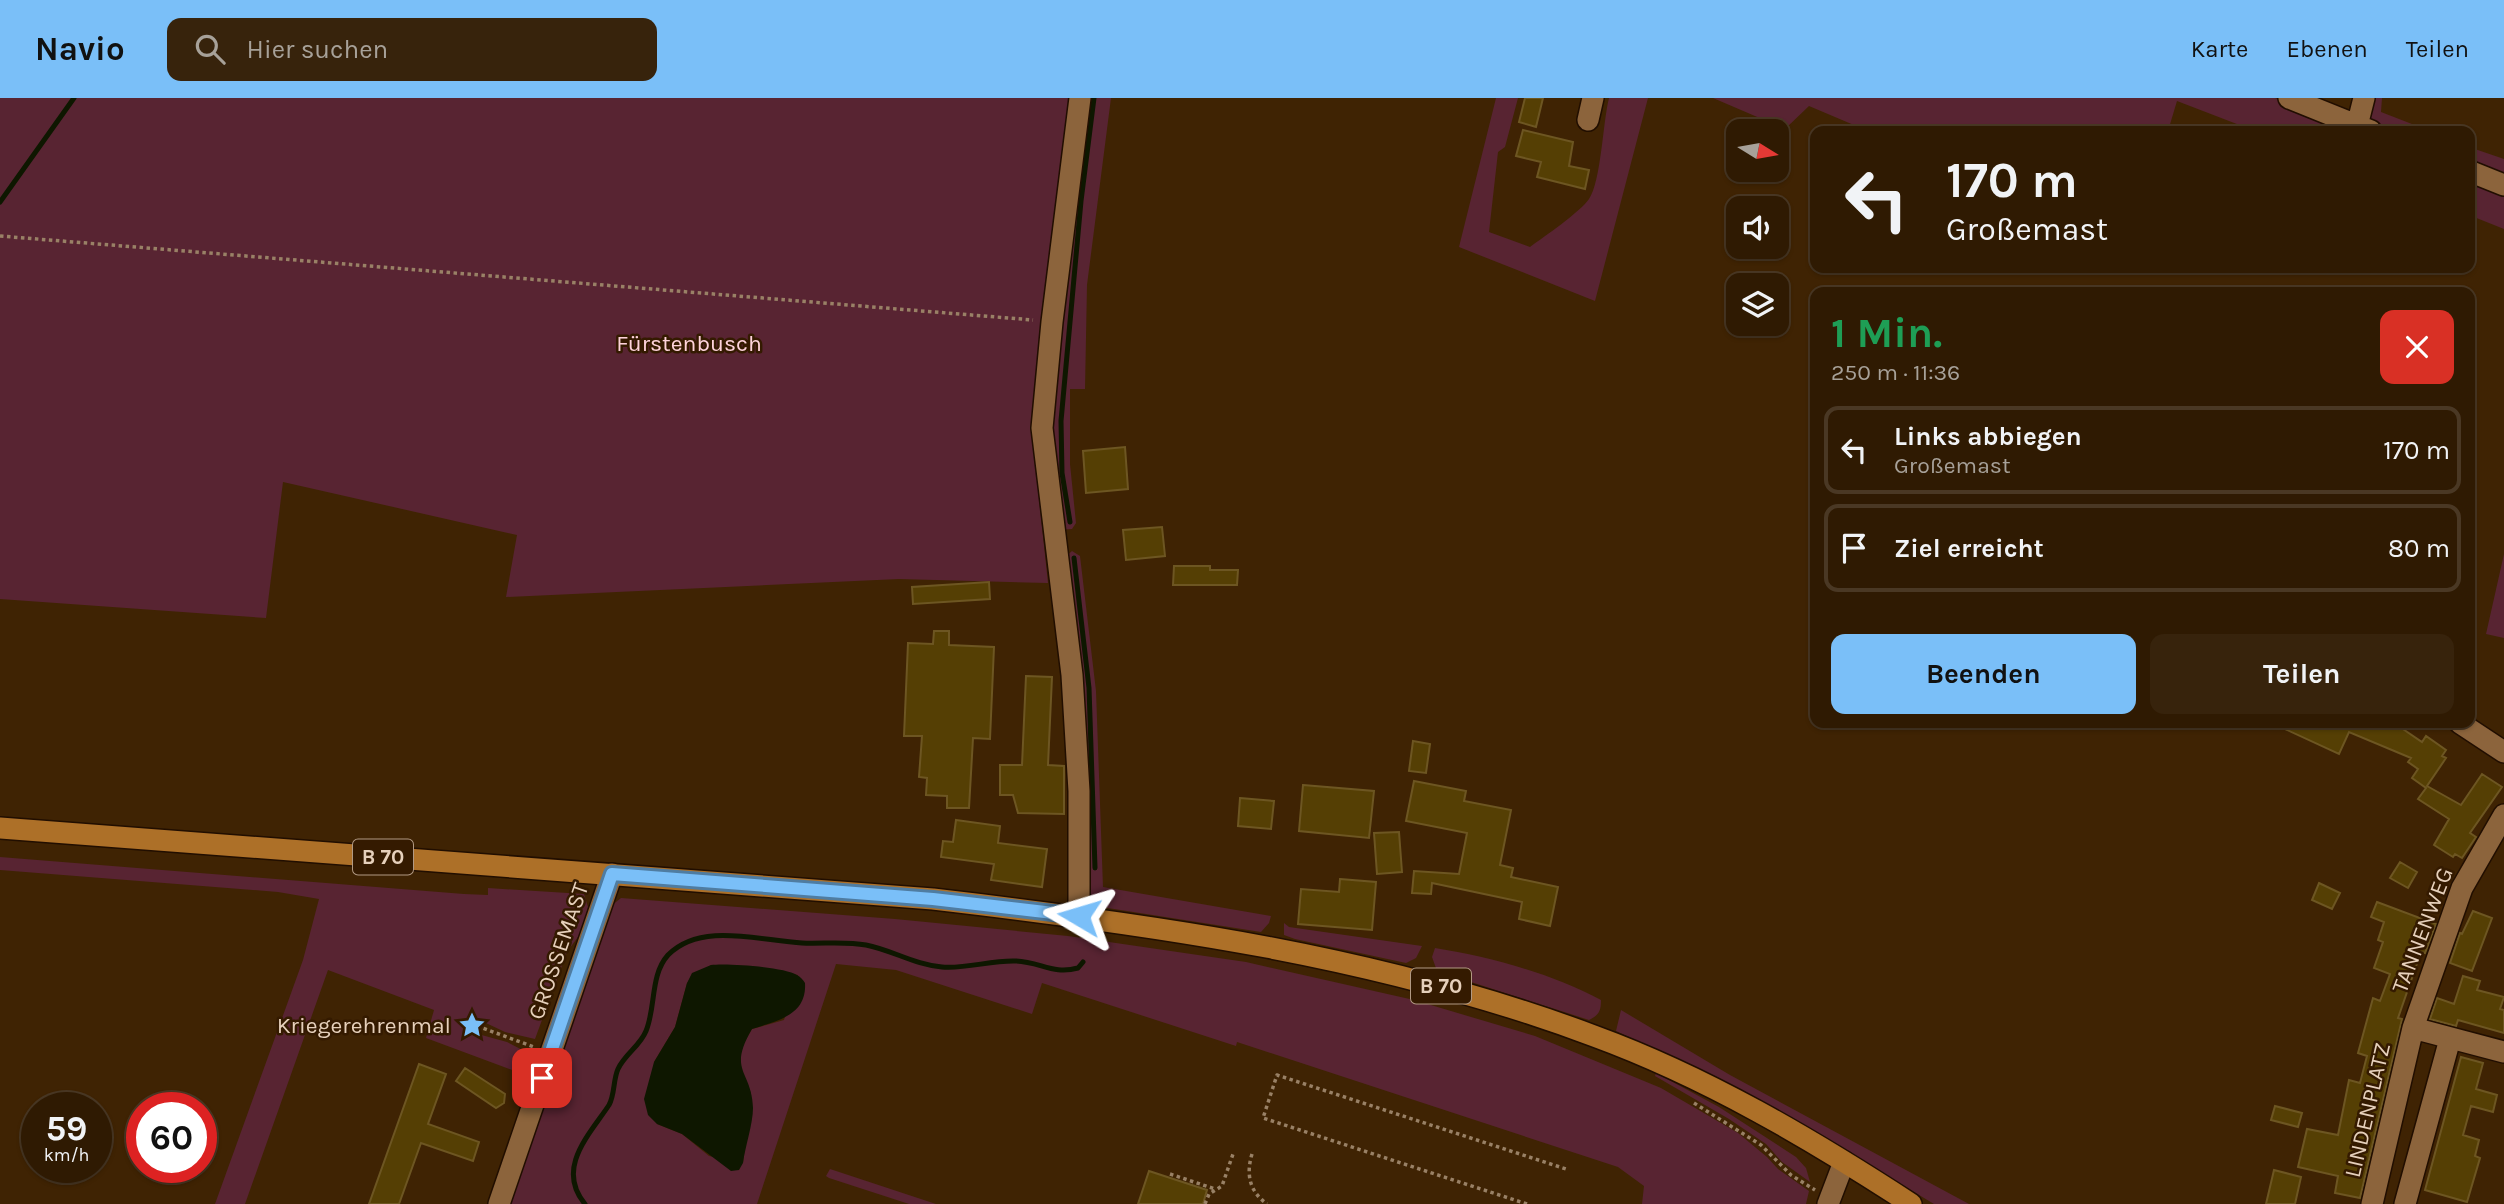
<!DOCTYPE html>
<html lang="de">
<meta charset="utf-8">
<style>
body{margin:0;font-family:Karla,sans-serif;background:#37230c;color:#f1f3f6;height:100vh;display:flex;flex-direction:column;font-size:26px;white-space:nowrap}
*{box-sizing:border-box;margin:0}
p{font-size:23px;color:#a7a199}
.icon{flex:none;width:38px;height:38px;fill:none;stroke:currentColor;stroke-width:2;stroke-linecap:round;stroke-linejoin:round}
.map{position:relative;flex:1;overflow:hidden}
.details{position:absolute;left:1810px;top:189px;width:665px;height:441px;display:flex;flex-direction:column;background:#2f1a02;border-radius:14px;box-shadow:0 2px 5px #0004,0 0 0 2px #4a3824}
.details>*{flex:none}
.hud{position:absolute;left:1810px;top:28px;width:665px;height:147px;border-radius:14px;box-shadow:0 2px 5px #0004,0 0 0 2px #4a3824;background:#2f1a02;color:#f1f3f6;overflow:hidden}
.needle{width:46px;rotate:101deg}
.tools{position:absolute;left:1726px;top:21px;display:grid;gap:14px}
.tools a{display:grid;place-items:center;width:63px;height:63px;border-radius:14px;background:#2f1a02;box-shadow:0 2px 5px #0004,0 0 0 2px #4a3824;font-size:35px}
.speed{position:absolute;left:21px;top:994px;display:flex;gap:14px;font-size:35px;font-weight:700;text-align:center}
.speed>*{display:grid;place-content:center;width:91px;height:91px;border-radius:50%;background:#2f1a02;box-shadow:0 2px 5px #0004,0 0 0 2px #4a3824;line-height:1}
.speed small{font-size:18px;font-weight:400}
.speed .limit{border:10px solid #d22;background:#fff;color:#111}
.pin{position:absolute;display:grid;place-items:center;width:60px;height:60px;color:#fff;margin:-30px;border-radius:14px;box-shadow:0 4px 10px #0006}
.me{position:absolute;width:77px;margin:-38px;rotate:277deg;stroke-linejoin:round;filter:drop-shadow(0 0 5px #0008)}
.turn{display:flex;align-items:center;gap:24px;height:147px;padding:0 21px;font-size:32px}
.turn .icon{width:91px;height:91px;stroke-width:2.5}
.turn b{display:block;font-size:49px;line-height:60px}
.round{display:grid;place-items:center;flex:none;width:74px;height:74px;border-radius:14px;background:#37230c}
.headline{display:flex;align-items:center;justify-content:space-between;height:119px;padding:0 21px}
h1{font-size:42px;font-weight:700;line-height:52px;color:#1e9e55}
.cta{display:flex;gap:14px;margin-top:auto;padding:14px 21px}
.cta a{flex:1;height:80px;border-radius:14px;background:#7abff8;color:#111;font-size:28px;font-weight:700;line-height:80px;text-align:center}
.cta a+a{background:#37230c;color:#f1f3f6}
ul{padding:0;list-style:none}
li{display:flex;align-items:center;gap:21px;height:88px;margin:0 14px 10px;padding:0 7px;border:4px solid #4a3824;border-radius:14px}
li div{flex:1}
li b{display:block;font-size:26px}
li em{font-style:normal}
header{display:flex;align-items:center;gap:42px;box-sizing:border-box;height:98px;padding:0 35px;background:#7abff8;color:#111}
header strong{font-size:33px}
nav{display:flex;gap:38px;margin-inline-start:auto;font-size:24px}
.search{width:490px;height:63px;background:#37230c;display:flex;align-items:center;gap:18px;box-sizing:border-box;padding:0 24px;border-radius:14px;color:#a7a199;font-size:26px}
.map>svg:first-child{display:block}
.green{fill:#582432;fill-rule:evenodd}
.water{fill:#0e1700}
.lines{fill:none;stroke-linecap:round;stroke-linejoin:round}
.stream{stroke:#0e1700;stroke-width:5}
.building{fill:#553f04;stroke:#6d5622;stroke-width:2}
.minor-casing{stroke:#210e00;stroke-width:24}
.major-casing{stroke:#210e00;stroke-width:24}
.path{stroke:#998166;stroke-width:3.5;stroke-dasharray:3.5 3.5;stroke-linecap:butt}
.minor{stroke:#8c643c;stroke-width:21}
.major{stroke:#ad7028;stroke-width:21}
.route-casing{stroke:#4f7ca1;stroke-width:18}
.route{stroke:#7abff8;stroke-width:12}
.labels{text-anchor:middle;stroke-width:5;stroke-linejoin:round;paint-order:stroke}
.shield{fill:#341a00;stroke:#b19983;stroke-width:2}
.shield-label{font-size:21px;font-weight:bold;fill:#e6d0bb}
.park-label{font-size:23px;fill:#fed3db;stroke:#341a00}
.street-label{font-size:23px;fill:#e6d0bb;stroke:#341a00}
.poi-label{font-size:23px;fill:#e6d0bb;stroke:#341a00;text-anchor:end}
</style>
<header>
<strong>Navio</strong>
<div class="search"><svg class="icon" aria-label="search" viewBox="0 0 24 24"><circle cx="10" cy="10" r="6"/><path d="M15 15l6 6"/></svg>Hier suchen</div>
<nav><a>Karte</a><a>Ebenen</a><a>Teilen</a></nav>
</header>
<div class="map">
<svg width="2504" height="1106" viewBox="0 0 2504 1106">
<rect width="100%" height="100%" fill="#3f2303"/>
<path class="green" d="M0 0H1072L1041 234 1032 335 1048 485 899 481 506 499 517 437 283 384 266 520 0 501Z
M1085 0H1111L1087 187 1085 291H1070V366L1076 425 1072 431 1058 432 1050 281Z
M1496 0H1518L1505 49 1498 54 1489 134 1530 149C1545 138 1579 115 1589 101 1601 84 1603 23 1609 0H1648L1595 203 1459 149Z
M1713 0H2275L2352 33H2255L2177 3 2168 33H1868L1809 8 1785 31Z
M2369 0H2382L2381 14 2430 33H2388L2371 25 2368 18Z
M2469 49 2504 61V82L2469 68Z
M2469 81 2504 95V131L2469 117Z
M1072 453 1080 458 1096 593 1103 789 1271 818 1269 825 1261 834 1095 808 1085 788 1063 461Z
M2504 456V540L2486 536Z
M0 759 464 796 488 797V790L584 796 588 809 583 832 567 854 535 941 505 934 471 918 467 933 507 944 530 956 523 976 426 940 434 912 328 872 245 1106H215L303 862 319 801 278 794 0 772Z
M621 800 895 821 1068 838 1246 864 1414 902 1535 938 1661 990 1738 1035 1767 1059 1778 1071 1809 1093 1806 1106H1642L1644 1088 1618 1069 1237 944 1236 948 1042 885 1032 916 896 872 836 866 757 1106H503L611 808ZM711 867H735L798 877 784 922 752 931 741 950V972L751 995 743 1065 709 1058 682 1036 657 1026 654 964 675 929 687 885Z
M1284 825 1289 829 1422 848 1416 860 1406 865 1295 841 1284 837Z
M1435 850C1491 859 1550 875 1601 902 1601 913 1599 917 1589 922L1437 873 1432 859Z
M1621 912 1730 977 1969 1106H1934L1778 1012 1708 975 1616 933Z
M1656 975 1719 1009 1796 1059 1806 1070 1810 1084 1782 1064 1766 1046 1729 1021 1655 978Z
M830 1071 936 1106H909L829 1080 826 1078Z"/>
<path class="water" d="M711 867C727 865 784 869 797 877 801 879 803 882 805 885 807 918 776 923 752 931 727 974 752 972 753 1010 753 1026 745 1049 743 1065L739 1072 731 1073 682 1036 657 1026 648 1017 644 1001 654 964 675 929 687 885 692 875Z"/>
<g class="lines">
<path class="stream" d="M0 104 74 0
M1070 424 1062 375 1061 323 1081 103 1094 0
M1074 460 1089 590 1095 770
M585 1106C555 1070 590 1036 609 1007 615 996 613 982 618 971 625 956 640 948 646 933 656 909 650 877 668 857 701 823 761 843 802 845 823 846 845 843 866 847 892 852 915 867 942 869 967 871 991 862 1016 863 1041 864 1053 877 1078 870L1083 864"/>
</g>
<path class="building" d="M1525 0H1543L1536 29 1519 24Z
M1523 32 1573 44 1569 68 1589 72 1585 91 1537 79 1541 64 1516 58Z
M1125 349 1128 391 1086 395 1083 353Z
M1162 429 1165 458 1126 462 1123 432Z
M1174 468H1210V472H1238L1237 487H1173Z
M989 484 990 501 913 506 912 489Z
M934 533H949V547L994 549 990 641 973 640 969 710H947V698L926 697 927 680 919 679 922 638H904L908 545 933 546Z
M1026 578 1052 579 1048 667 1064 668V716L1018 715 1013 697H1000V667H1022Z
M2272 625H2394L2422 644 2426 638 2446 652 2442 658 2446 660 2427 688 2461 707 2482 676 2502 689 2470 735 2476 739 2462 760 2455 756 2453 759 2434 747 2449 721 2418 701 2426 690 2412 680 2418 671 2408 664 2411 660 2349 634 2339 656Z
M1413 643 1430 646 1426 675 1409 673Z
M1414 683 1466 693 1464 703 1511 712 1500 767 1513 770 1511 779 1558 789 1550 828 1519 821 1522 804 1432 785 1431 796 1412 795 1414 773 1459 776 1467 735 1406 723Z
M1303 687 1374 693 1369 740 1299 733Z
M1240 700 1274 703 1271 731 1238 728Z
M956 722 1000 728 998 745 1047 751 1042 789 991 782 994 766 941 759 943 743 953 744Z
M1399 734 1402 774 1377 776 1374 735Z
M2400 764 2417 774 2408 790 2390 780Z
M1340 781 1376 784 1372 832 1298 826 1301 791 1339 794Z
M2319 785 2340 795 2332 811 2312 802Z
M2377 804 2436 826 2425 855 2421 854 2398 920 2402 921 2360 1100 2335 1095 2338 1078 2298 1069 2307 1031 2338 1037 2349 982 2360 985 2367 958 2358 955 2373 900 2380 903 2390 876 2374 870 2383 844 2378 842 2384 824 2371 819Z
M2473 813 2492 820 2472 873 2450 865 2460 835 2462 836Z
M2463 878 2480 883 2477 892 2504 899 2500 911 2504 912V935L2458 922 2456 928 2430 921 2437 900 2454 906Z
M2461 959 2483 965 2476 991 2497 997 2493 1014 2471 1008 2463 1037 2479 1042 2475 1058 2480 1060 2467 1104 2425 1092Z
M419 966 446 976 428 1026 479 1044 473 1063 421 1045 399 1106H369Z
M465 970 505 996 504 1005 496 1010 456 983Z
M2275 1008 2302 1015 2298 1029 2271 1022Z
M2274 1072 2301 1079 2295 1106H2266Z
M1149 1073 1207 1092 1203 1106H1138Z"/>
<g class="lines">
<g class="minor-casing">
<path id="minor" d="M2289 0 2371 33
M1588 22 1593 0
M2357 28 2364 0
M2469 73 2504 87
M2460 625 2504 654
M1079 818V693L1072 577 1042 330 1052 224 1080 0
M2413 930 2504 954
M499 1106 612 776
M1828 1106 1844 1064
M2372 1106 2413 930 2462 790 2504 717
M2405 1106 2450 941"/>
</g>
<g class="major-casing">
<path id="major" d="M0 730 933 801C1157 827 1381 858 1594 938 1706 979 1811 1041 1911 1106"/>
</g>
<path class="path" d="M0 138 1033 222
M477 928 534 949
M1694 1005 1761 1047 1791 1077 1815 1092
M1252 1056C1246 1076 1249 1093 1267 1106
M1170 1076 1215 1091
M1205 1106 1209 1096 1222 1088 1233 1056
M1527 1106 1263 1020 1277 977 1569 1072"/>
<use href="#minor" class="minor"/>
<use href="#major" class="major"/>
</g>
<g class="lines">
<g class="route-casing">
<path id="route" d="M542 980 612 776 933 801 1079 818"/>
</g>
<use href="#route" class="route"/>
</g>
<defs>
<g id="sight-bare" transform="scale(2.1)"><path d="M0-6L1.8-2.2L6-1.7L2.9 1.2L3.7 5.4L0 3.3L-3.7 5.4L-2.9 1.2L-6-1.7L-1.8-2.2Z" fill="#7abff8" stroke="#341a00" stroke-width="2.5" paint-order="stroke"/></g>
</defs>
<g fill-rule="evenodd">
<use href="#sight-bare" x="472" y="927"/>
</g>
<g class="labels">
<g class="shield">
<rect x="353" y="741.5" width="60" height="35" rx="5"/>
<rect x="1411" y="870.5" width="60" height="35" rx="5"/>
</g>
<g class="shield-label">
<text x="383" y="766">B 70</text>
<text x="1441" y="895">B 70</text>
</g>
<g class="park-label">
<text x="689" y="253">Fürstenbusch</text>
</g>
<g class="street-label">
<text transform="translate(2422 832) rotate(-69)" y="8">TANNENWEG</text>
<text transform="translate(558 853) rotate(-71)" y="8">GROSSEMAST</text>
<text transform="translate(2367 1012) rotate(-77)" y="8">LINDENPLATZ</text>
</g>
<g class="poi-label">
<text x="451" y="935">Kriegerehrenmal</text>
</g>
</g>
</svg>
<div class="tools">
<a><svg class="needle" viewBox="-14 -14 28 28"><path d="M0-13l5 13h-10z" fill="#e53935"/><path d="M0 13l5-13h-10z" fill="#a7a199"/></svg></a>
<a><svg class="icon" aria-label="sound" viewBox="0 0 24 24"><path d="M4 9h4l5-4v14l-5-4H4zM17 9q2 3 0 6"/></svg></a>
<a><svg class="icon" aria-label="layers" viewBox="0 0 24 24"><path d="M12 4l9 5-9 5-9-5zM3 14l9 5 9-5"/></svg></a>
</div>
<div class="speed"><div>59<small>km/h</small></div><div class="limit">60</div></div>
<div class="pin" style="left:542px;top:980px;background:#d93025"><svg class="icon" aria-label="arrive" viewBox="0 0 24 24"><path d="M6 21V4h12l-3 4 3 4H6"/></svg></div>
<svg class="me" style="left:1079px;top:818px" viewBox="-20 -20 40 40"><path d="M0-17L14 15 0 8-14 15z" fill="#7abff8" stroke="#fff" stroke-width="4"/></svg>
<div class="hud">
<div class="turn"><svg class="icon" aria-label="left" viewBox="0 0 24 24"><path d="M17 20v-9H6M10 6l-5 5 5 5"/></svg><div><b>170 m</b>Großemast</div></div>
</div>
<section class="details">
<div class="headline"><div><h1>1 Min.</h1><p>250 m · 11:36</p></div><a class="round" style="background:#d93025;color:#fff"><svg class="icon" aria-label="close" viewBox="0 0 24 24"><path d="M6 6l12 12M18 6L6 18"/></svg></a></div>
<ul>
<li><svg class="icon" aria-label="left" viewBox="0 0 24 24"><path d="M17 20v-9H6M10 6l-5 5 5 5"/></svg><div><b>Links abbiegen</b><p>Großemast</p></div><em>170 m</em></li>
<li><svg class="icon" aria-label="arrive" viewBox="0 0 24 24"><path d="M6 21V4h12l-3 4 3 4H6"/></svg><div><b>Ziel erreicht</b></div><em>80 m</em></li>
</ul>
<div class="cta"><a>Beenden</a><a>Teilen</a></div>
</section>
</div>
